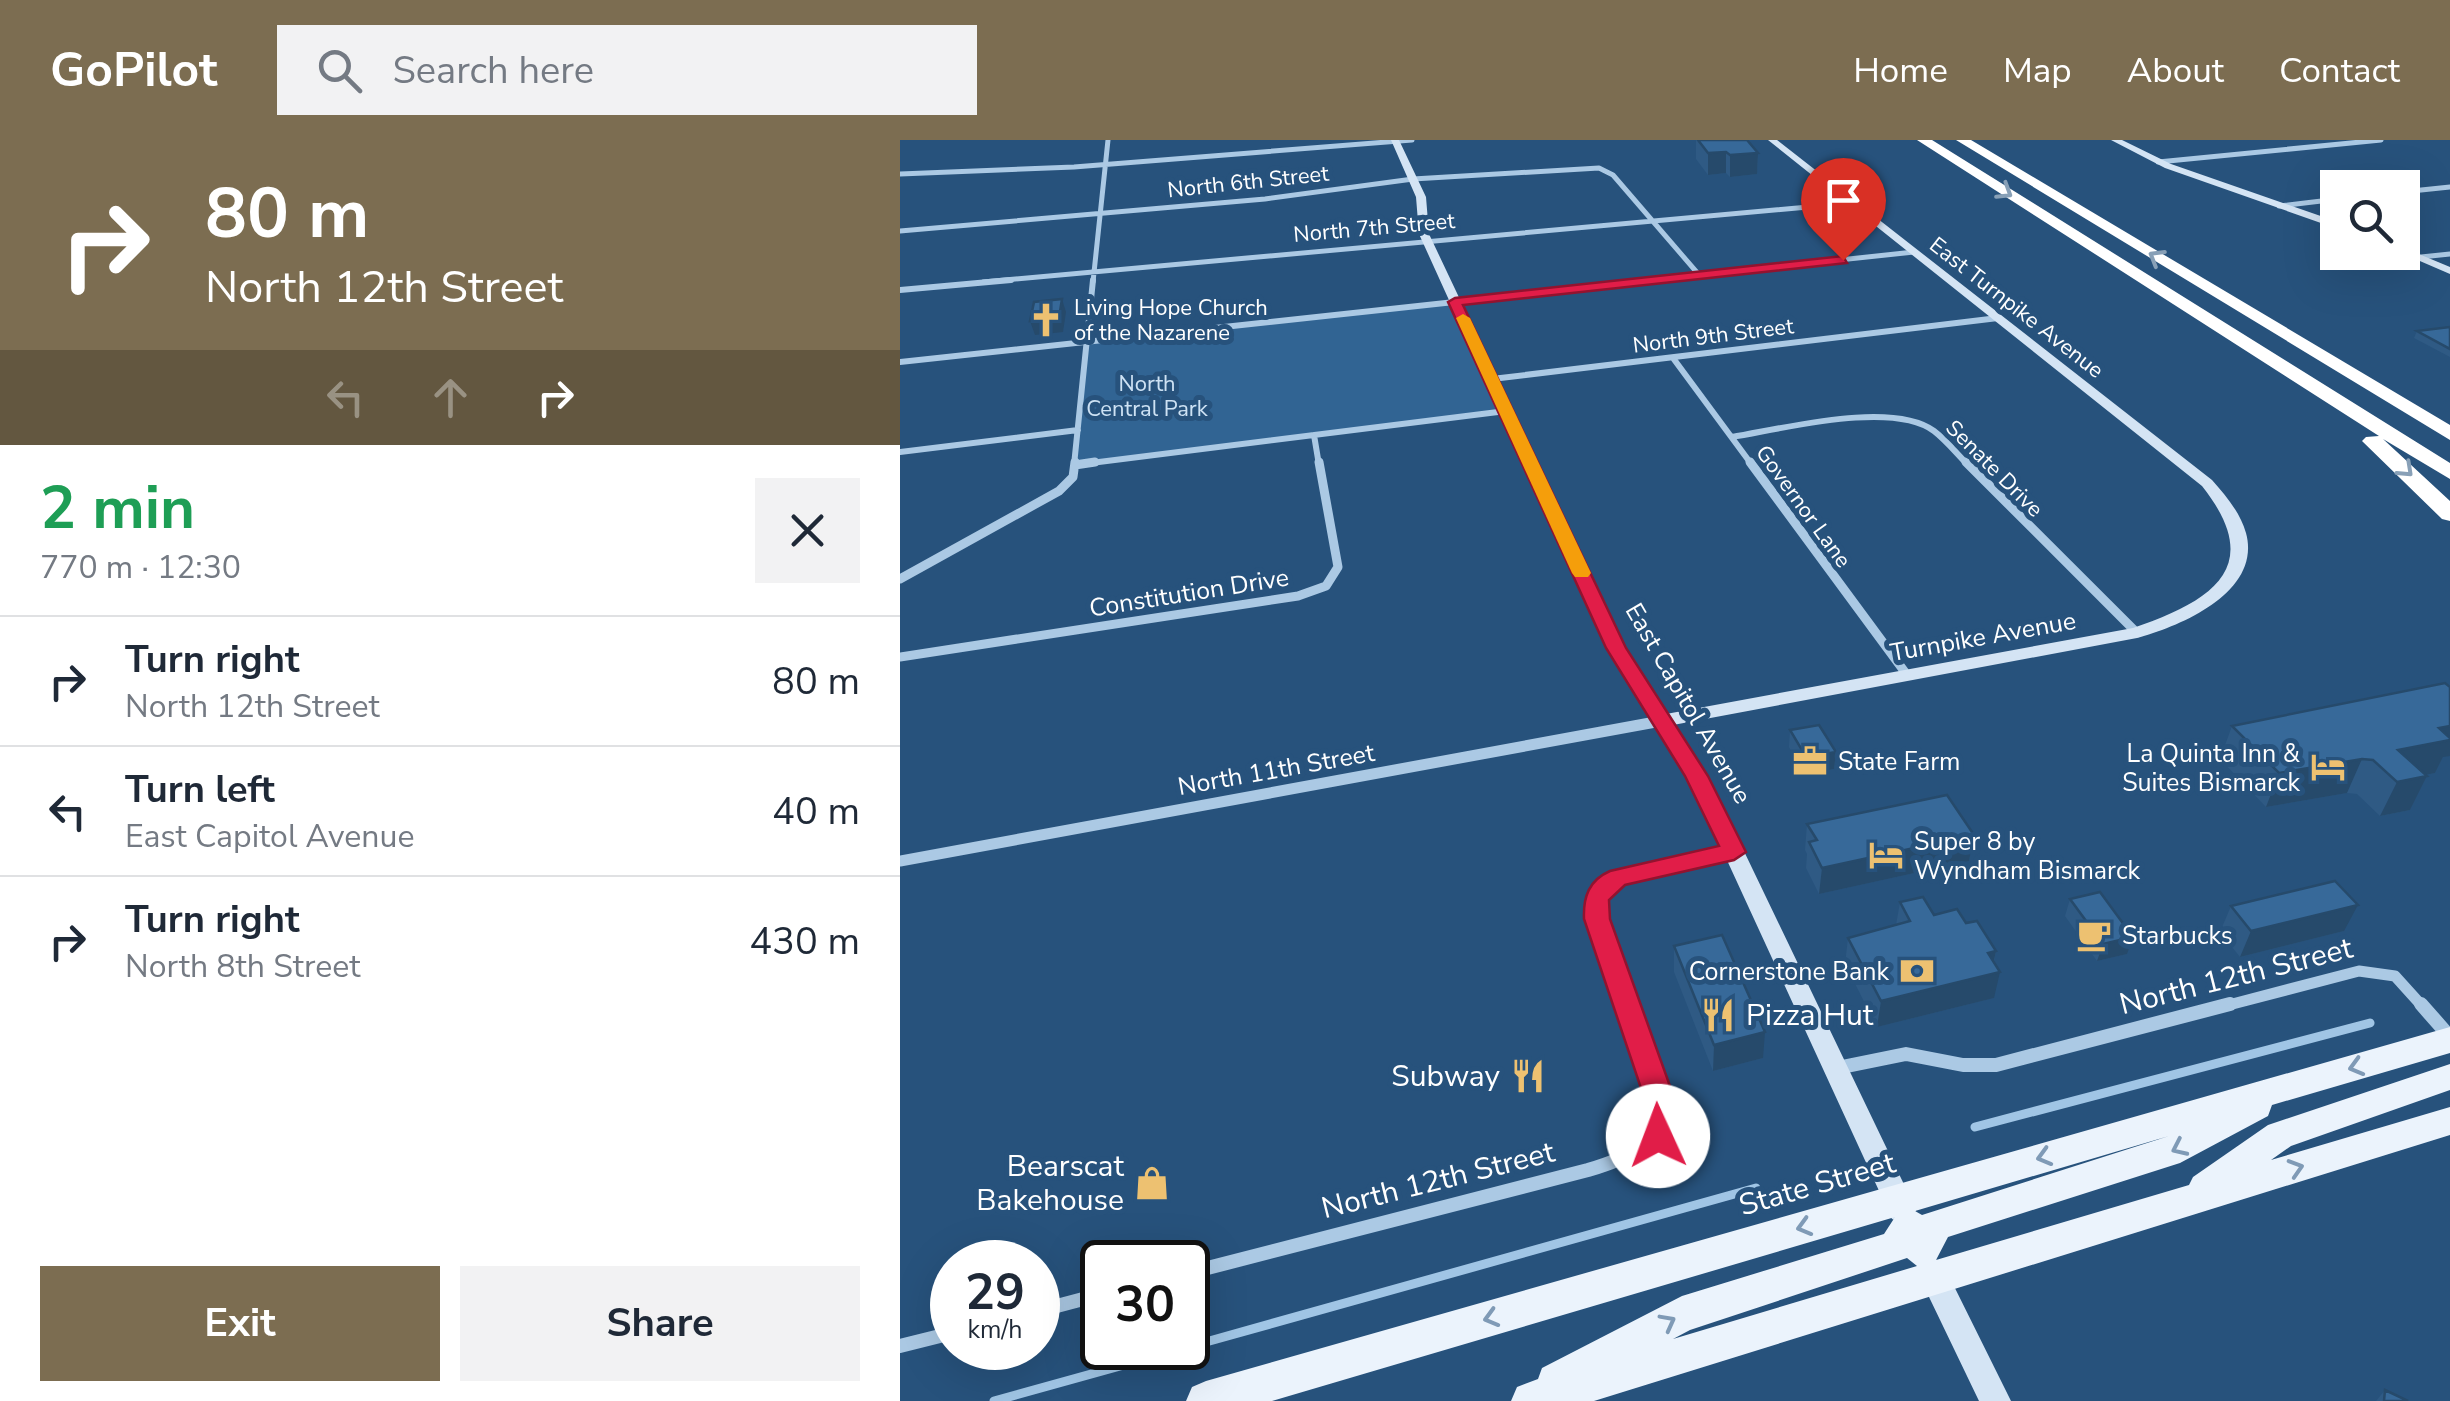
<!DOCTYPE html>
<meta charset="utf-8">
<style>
body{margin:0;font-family:"Nunito Sans",sans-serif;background:#f2f2f3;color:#1f2937;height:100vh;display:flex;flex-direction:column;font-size:38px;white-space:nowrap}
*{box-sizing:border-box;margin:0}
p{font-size:32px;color:#747a83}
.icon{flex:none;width:55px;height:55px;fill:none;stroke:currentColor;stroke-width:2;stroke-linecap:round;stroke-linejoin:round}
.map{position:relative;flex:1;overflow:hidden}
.details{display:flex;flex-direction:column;background:#fff;width:900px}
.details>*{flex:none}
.banner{background:#7c6d51;color:#fff;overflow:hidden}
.tools{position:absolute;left:1420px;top:30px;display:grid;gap:20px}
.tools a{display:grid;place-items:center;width:100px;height:100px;border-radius:0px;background:#fff;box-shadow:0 10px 40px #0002;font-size:50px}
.speed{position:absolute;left:30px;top:1100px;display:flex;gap:20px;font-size:50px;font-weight:700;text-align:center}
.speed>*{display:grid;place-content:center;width:130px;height:130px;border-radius:50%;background:#fff;box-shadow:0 10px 40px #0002;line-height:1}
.speed small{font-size:25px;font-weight:400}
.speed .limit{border:5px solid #111;border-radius:15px;background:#fff;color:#111}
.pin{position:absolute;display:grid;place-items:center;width:85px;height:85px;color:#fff;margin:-102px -42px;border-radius:50% 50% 50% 0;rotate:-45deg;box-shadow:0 0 10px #0007}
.pin .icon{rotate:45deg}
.me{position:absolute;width:110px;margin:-55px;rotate:358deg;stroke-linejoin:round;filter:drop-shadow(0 0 8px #0008)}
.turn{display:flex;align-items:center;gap:35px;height:210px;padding:0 40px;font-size:45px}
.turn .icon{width:130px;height:130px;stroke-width:2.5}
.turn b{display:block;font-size:70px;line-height:85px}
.lanes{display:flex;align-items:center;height:95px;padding:0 40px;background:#0003;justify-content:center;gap:50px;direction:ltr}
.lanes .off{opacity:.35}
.round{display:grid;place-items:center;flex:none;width:105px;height:105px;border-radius:0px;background:#f2f2f3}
.head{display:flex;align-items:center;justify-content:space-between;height:170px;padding:0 40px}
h1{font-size:60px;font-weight:700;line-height:75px;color:#1e9e55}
.action{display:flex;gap:20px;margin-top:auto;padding:20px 40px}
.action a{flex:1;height:115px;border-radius:0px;background:#7c6d51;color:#fff;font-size:40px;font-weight:700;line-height:115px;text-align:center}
.action a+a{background:#f2f2f3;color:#1f2937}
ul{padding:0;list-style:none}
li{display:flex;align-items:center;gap:30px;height:130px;padding:0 40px;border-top:2px solid #e0e1e3}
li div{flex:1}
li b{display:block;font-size:38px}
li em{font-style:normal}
header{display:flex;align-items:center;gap:60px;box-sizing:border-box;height:140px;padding:0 50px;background:#7c6d51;color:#fff}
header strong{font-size:48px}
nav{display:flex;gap:55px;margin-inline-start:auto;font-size:35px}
.search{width:700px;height:90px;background:#f2f2f3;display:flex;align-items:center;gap:25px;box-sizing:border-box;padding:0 35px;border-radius:0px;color:#747a83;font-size:38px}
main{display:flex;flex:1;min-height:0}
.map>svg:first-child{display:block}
.green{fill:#316493}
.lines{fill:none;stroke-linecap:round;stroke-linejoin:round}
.stream{stroke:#a0c5e5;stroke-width:9}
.street-far4{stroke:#abc9e4;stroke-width:5}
.street-far3{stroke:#abc9e4;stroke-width:6}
.street-far2{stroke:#abc9e4;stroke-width:9}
.street-far1{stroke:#abc9e4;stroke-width:11}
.street{stroke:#abc9e4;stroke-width:14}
.secondary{fill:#d4e4f4;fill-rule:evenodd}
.primary{fill:#ebf3fc;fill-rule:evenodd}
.highway{fill:#fff;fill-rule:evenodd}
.wall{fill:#2f5a84}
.shaded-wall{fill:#264a6b}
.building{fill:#376999;stroke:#264a6b;stroke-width:2.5}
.oneway{stroke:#88a0b7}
.oneway2{stroke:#7f9ab6}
.route{fill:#e11d48;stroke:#92132f;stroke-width:2.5}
.slow{fill:#f59e0b}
.labels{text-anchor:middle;stroke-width:10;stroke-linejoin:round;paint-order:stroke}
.far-street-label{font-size:22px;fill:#fff;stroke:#27527c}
.far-poi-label{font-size:22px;fill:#fff;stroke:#27527c;text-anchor:start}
.far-park-label{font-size:22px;fill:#cee2f4;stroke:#27527c}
.street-label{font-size:25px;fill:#fff;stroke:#27527c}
.poi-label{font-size:25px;fill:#fff;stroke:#27527c;text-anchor:start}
.near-street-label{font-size:30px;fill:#fff;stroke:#27527c}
.near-poi-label{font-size:30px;fill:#fff;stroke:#27527c;text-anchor:end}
</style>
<header>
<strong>GoPilot</strong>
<div class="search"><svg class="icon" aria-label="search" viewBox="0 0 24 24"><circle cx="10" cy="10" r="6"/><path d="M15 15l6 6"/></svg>Search here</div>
<nav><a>Home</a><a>Map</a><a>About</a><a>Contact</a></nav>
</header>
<main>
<section class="details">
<div class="banner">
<div class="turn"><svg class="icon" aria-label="right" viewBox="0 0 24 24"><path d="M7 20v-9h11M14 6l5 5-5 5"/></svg><div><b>80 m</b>North 12th Street</div></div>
<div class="lanes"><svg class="icon off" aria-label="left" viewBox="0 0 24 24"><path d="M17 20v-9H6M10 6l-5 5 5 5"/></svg><svg class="icon off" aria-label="ahead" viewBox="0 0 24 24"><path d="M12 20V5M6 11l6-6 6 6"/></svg><svg class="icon" aria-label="right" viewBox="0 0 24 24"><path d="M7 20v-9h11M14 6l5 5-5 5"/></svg></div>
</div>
<div class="head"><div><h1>2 min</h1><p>770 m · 12:30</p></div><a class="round"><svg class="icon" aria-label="close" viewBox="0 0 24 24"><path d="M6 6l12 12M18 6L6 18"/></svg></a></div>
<ul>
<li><svg class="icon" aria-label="right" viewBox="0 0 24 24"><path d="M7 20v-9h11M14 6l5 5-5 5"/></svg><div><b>Turn right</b><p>North 12th Street</p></div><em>80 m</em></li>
<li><svg class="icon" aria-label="left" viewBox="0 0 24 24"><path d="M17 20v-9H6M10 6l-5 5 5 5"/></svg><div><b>Turn left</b><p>East Capitol Avenue</p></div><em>40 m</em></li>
<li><svg class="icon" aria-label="right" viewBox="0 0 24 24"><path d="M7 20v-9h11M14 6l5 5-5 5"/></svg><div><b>Turn right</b><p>North 8th Street</p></div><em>430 m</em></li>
</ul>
<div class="action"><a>Exit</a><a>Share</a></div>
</section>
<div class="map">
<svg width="1550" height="1261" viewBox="0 0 1550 1261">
<rect width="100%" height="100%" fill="#27527c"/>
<path class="green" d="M555 162 606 271 175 325 188 201Z"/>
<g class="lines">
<path class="stream" d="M1075 987 1470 883
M288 1207 856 1048
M94 1261 285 1208"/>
<path class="street-far4" d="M1258 22 1481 0
M0 34 174 27 512 0
M1502 52 1550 47
M1379 66 1438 59
M0 91 365 59 513 39 699 28 713 35 800 136
M1521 117 1550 114
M83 142 952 63
M193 142 208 0
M734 142 1014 112"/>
<path class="street-far3" d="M0 150 111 140
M773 218 852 325
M0 222 757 140
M592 239 1098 178
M414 295 419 325
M832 297C882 289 992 260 1034 291 1047 301 1057 314 1068 325
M0 312 178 290
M174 325 193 140
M175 325 606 271"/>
<path class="street-far2" d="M850 322 1007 535
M1066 322 1237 493
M175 325 195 322
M0 439 159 351 173 337 175 322
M0 517 398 456 426 446 438 427 419 322"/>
<path class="street-far1" d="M0 721 761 581
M728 867 697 779C696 768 695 757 703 748 721 727 805 718 834 712
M1321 867 1459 831 1495 836 1523 867"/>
<path class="street" d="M1521 864 1550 897
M937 928 1006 914 1063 925H1096L1330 864
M288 1133 688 1030C800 998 756 948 727 864
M138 1171 202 1154
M0 1206 52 1193"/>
<path class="secondary" d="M491 0H499L526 57 529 94 725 508 766 574 1233 488C1311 461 1367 428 1302 346L868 0H877L1312 340C1326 356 1340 372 1346 393 1362 452 1281 486 1237 498L773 585 817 655 1012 1061 1016 1070 1012 1079 1002 1083 992 1079 797 655 707 508 519 94 516 57Z
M1211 0H1222L1271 24 1438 82V89L1265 28Z
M1502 107 1550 127V134L1499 112H1502Z
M1032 1118 1042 1122 1111 1261H1079L1017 1132 1022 1122Z"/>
<path class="primary" d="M1550 887V913L1372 965 1368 976 1280 1023 1048 1097 1036 1120 1289 1045 1293 1037 1368 985 1550 924V950L1391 1006 1371 1020 1550 967V995L694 1261H611L617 1247 638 1239 642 1228 782 1156 984 1094 995 1077 372 1261H286L292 1247 306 1241ZM1269 996 1022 1075 1015 1071ZM1007 1118 1017 1126 773 1199 790 1190Z"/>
<path class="highway" d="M1017 0H1032L1550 323V339L1483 299 1550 361V381L1542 379 1462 301 1466 297 1479 296Z
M1056 0H1071L1550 285V300Z"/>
</g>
<path class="wall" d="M796 0H847L858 13 857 34 830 37 826 33 808 35 796 19Z
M1550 187V217L1514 198 1517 191Z
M1332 586 1543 617 1535 633 1526 635 1527 636 1510 670 1480 676 1457 654 1447 653 1366 667 1320 619Z
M890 590 936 612 934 629 904 635 889 607Z
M907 684 1074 695 1069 721 919 754 906 728 907 714 905 710Z
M1170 759 1227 814 1197 821 1165 776Z
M1000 762 1034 775 1066 783 1096 811 1094 822V858L977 887 945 824 948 798 996 785Z
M1331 766 1444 791 1340 817 1320 792Z
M774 806 863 918 813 931 774 832Z
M1485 1250 1508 1261H1476Z"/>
<path class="shaded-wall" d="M826 12V33L808 35V13Z
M858 13 857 34 830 37V15Z
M162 159 166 172 163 192 135 195 130 181Z
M1550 586V616L1543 617 1535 633 1496 641 1498 610 1539 588Z
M936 612 934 629 904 635 906 617Z
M1462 619 1447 653 1366 667 1379 633Z
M1527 636 1510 670 1480 676 1497 642Z
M1074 695 1069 721 919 754 922 728Z
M1458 765 1444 791 1340 817 1351 791Z
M1233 797 1227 814 1197 821 1203 804Z
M1096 811 1091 834 1100 832 1094 858 977 887 981 861 1088 813Z
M865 892 863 918 813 931 814 905Z"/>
<path class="building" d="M798 0H847L858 13 830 15 826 12 808 13Z
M162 159 159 178 130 181 134 162Z
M1550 187V209L1517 191Z
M1545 543 1550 547V586L1539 588 1550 598V600L1498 610 1527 636 1497 642 1473 620 1462 619 1379 633 1332 586Z
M919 585 936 612 906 617 890 590Z
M1047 655 1074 695 922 728 909 702 917 700 907 684Z
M1435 741 1458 765 1351 791 1331 766Z
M1200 752 1233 797 1203 804 1170 759Z
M1023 757 1034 775 1057 769 1066 783 1077 781 1096 811 1088 813 1100 832 981 861 948 798 1010 781 1000 762Z
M822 795 865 892 814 905 774 806Z
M1485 1250 1508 1261H1484Z"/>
<defs><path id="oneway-chevron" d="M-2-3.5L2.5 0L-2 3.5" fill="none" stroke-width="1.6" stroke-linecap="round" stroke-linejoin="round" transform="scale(2.5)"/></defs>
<g class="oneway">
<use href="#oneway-chevron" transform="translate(1105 52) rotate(32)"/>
<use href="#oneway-chevron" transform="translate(1256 117) rotate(-149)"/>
<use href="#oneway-chevron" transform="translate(1506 330) rotate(43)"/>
</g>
<g class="oneway2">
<use href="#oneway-chevron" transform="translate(1456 927) rotate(164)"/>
<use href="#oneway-chevron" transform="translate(1279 1008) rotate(155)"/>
<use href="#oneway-chevron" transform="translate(1144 1017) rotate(164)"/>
<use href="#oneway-chevron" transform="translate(1396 1028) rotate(-17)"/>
<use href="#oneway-chevron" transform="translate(904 1087) rotate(164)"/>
<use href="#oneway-chevron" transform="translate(591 1178) rotate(164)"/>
<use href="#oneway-chevron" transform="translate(768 1182) rotate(-28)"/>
</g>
<path class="route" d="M943 116 947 123 563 165 726 508 808 636 846 712 834 720 725 745 709 760 710 779 775 960C776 977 776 989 768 1005L758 1009 747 1005 742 996 747 984 745 960 684 779C683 757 689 740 710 731L819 706 785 636 706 508 548 162 555 158Z"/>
<path class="slow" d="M563 174 570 178 691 433 688 437H675L672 433 556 178Z"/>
<defs>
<g id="church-bare" transform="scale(2.7)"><path d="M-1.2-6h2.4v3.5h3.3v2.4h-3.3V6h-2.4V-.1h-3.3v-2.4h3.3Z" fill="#edc171" stroke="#27527c" stroke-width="2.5" paint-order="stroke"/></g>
<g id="office-bare" transform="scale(2.7)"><path d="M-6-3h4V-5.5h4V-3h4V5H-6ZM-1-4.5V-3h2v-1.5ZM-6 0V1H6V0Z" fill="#edc171" stroke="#27527c" stroke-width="2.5" paint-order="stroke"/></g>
<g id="hotel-bare" transform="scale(2.7)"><path d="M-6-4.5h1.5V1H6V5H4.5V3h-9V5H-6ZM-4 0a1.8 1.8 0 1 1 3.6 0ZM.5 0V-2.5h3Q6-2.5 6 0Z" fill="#edc171" stroke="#27527c" stroke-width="2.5" paint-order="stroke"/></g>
<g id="cafe-bare" transform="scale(2.7)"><path d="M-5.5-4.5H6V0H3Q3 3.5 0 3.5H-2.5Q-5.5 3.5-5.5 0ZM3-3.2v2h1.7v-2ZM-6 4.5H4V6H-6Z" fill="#edc171" stroke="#27527c" stroke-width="2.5" paint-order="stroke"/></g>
<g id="bank-bare" transform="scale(2.7)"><path d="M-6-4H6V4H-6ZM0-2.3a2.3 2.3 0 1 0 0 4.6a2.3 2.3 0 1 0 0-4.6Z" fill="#edc171" stroke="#27527c" stroke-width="2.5" paint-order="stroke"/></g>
<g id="restaurant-bare" transform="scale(2.7)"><path d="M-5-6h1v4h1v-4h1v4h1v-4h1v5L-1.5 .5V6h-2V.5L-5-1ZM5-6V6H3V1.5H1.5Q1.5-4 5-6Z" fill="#edc171" stroke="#27527c" stroke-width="2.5" paint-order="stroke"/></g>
<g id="shop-bare" transform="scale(2.7)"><path d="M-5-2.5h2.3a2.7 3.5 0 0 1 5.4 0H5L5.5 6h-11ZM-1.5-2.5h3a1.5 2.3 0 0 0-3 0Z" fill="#edc171" stroke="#27527c" stroke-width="2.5" paint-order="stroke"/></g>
</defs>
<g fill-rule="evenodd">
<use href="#church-bare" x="146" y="180"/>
<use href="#office-bare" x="910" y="621"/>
<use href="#hotel-bare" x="1428" y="627"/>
<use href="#hotel-bare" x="986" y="715"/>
<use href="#cafe-bare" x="1194" y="795"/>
<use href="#bank-bare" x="1017" y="831"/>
<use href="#restaurant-bare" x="818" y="875"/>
<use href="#restaurant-bare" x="628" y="936"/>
<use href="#shop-bare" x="252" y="1043"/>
</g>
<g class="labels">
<g class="far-street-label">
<text transform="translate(348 41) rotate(-6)" y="8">North 6th Street</text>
<text transform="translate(474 87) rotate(-5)" y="8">North 7th Street</text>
<text transform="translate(1117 167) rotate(38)" y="8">East Turnpike Avenue</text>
<text transform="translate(813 195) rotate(-7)" y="8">North 9th Street</text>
<text transform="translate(1095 328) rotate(45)" y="8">Senate Drive</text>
<text transform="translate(904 366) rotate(54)" y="8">Governor Lane</text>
</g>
<g class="far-poi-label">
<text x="174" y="175">Living Hope Church<tspan x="174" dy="25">of the Nazarene</tspan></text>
</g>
<g class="far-park-label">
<text x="247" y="251">North<tspan x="247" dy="25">Central Park</tspan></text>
</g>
<g class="street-label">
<text transform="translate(289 452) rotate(-9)" y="9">Constitution Drive</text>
<text transform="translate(1083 496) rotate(-10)" y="9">Turnpike Avenue</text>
<text transform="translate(789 563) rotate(60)" y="9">East Capitol Avenue</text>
<text transform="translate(376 629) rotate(-10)" y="9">North 11th Street</text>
</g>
<g class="poi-label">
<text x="1400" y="622" text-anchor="end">La Quinta Inn &amp;<tspan x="1400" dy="29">Suites Bismarck</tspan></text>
<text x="938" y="630">State Farm</text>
<text x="1014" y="710">Super 8 by<tspan x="1014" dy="29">Wyndham Bismarck</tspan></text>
<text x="1222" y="804">Starbucks</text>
<text x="989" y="840" text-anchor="end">Cornerstone Bank</text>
</g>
<g class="near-street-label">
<text transform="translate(1336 836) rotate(-14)" y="10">North 12th Street</text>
<text transform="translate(538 1040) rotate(-14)" y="10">North 12th Street</text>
<text transform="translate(917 1044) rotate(-16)" y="10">State Street</text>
</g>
<g class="near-poi-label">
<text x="846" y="885" text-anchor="start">Pizza Hut</text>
<text x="600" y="946">Subway</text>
<text x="224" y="1036">Bearscat<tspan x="224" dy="34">Bakehouse</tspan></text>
</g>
</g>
</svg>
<div class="tools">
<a><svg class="icon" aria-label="search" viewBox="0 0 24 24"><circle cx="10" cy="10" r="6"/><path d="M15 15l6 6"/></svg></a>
</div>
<div class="speed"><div>29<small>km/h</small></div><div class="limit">30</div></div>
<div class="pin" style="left:943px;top:120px;background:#d93025"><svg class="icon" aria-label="arrive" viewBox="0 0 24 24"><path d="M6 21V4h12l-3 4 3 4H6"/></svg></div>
<svg class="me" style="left:758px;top:996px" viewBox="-20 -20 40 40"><circle r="19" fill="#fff"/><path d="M0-13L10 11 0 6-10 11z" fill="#e11d48"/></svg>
</div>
</main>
